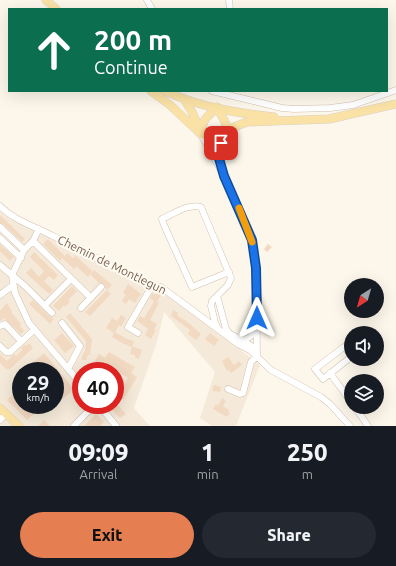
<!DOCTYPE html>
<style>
body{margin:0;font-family:Ubuntu,sans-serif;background:#242831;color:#f1f3f6;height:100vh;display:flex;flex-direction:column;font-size:15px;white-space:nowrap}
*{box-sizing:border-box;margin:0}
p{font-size:13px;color:#9ea1a6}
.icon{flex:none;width:22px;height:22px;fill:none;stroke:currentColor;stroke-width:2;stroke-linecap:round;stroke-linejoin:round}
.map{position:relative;height:426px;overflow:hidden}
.panel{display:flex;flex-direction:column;background:#171b24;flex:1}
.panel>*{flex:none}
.banner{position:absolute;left:8px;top:8px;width:380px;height:84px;border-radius:0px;box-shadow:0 4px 16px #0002;background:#0b6e4f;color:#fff;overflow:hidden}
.needle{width:26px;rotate:217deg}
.tools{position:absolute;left:344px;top:278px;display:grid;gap:8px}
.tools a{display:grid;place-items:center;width:40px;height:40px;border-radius:50%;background:#171b24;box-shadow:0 4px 16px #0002;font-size:20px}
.speed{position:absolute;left:12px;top:362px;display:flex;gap:8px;font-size:20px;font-weight:700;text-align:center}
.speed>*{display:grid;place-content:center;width:52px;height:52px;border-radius:50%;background:#171b24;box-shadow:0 4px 16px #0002;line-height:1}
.speed small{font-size:10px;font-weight:400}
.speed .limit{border:6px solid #d22;background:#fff;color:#111}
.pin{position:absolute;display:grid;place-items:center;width:34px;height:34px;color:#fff;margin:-17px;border-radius:8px;box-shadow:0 2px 6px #0006}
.me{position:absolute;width:44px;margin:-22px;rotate:0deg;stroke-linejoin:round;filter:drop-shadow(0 0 3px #0008)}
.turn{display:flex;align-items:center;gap:14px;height:84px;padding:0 20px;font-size:18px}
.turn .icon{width:52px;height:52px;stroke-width:2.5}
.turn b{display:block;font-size:28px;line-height:34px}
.eta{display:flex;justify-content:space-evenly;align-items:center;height:68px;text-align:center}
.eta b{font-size:24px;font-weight:800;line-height:28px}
.button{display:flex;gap:8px;margin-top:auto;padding:8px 20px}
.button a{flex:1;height:46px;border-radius:24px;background:#e57e51;color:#111;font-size:16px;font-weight:800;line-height:46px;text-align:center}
.button a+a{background:#242831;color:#f1f3f6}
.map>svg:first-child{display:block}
.residential{fill:#f5ead9;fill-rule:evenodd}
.building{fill:#f2d9c2}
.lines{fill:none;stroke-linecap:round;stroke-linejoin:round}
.minor-casing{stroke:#d0c0af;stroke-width:7}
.major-casing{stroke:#d9d2cd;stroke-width:9}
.minor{stroke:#fff;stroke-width:6}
.major{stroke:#fae1a5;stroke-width:8}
.route-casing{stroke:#114b97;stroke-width:10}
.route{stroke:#1a73e8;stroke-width:7}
.slow{stroke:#f59e0b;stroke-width:7}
.labels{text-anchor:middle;stroke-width:4;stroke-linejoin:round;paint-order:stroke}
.street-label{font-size:12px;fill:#79604d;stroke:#fffbf2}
</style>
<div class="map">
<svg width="396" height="426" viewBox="0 0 396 426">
<rect width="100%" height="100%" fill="#fdf7eb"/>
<path class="residential" d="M0 203 15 215 47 230 179 302 260 365 236 426H212L200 418 215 372 164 312 157 342 134 408 150 426H0ZM21 371H55V405H21ZM81 371H115V405H81Z"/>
<path class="building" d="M0 215 25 239 22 242 3 224 0 223Z
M48 239 65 256 67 253 73 258 76 256 92 271 88 277 76 266 74 269 62 258 60 261 43 244Z
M0 244 14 257 10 261 0 251Z
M268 244 272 247 267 252 264 249Z
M34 252 58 275 54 280 49 276 44 281 53 290 49 294 26 273 31 268 39 277 44 271 30 257Z
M94 270 112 285 107 290 111 294 90 316 85 312 107 290 104 284 99 283 90 274Z
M128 284 141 294 135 303 129 299 126 304 123 302 122 300 126 295 123 293Z
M72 286 77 291 68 300 70 302 65 307 64 305 59 311 53 306Z
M153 293 156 295 157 293 161 295 157 302 159 303 150 320 157 324 154 329 156 330 151 339 145 335 148 329 137 321 140 316 144 318 151 307 154 301 150 298Z
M33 300 49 316 54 319 50 324 29 304Z
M7 303 12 311 11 312 21 324 20 326 24 331 21 334 4 318 0 321V311Z
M173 310 178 313 177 315 190 324 201 334 196 340 188 334 190 330 171 316Z
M70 313 92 339 90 355H88L86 360H82V356L85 351 86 341 66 317Z
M121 315 126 318 121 327 119 325 115 332 127 339 134 341 132 347 124 344 112 337 114 333 106 328 112 318 117 321Z
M62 333 74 346 65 353 54 340Z
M210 333 219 340 214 346 205 339Z
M29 343 33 348 9 370 8 368 7 370 0 363V354L7 361 14 354 16 356 22 350 21 348 24 345 26 346Z
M132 346 142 350 139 359 135 358V355L130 354Z
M109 352 135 367 131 373 137 377 123 400 122 399 118 405 126 414 120 418 113 411 112 405H115V400L128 378 103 362 98 371H89L99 354 105 358Z
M44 353 74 389 63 399 57 392 62 388 55 379V371H48L43 366 37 371H35L30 365Z
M228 357 234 365 239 361 242 365 231 373 229 370 227 371 222 361Z
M214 385 221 387 220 392 212 391Z
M15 392 21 398V405H29L36 412 27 420 7 400Z
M222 398 226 401 223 406 229 410 228 411 230 413 227 417 213 409 216 404 218 406Z
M96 414 104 422 100 426H84Z
M44 420 50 426H38Z"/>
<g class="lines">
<g class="minor-casing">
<path id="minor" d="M147 0 152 9
M229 0 230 9
M212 91 282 108 294 109 330 108 353 105 396 90
M201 134 224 176 252 240 256 268 257 356
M222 167C218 153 219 147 225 134
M0 206C15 221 34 226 53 236 86 253 119 269 152 286L161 287 238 344 250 350 271 370 321 397 330 404 350 426
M0 227 24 250
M39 229 33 241 24 250 12 275 15 293 29 323 81 384
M0 238 21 258
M33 241 91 298
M0 265 25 286 52 313
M0 295 13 285
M217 296 226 329 230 334
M45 305 71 279
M81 308 101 287
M62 323 80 346 68 369
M0 326 5 324 21 341
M217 327 215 322 211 306 212 301 228 285 231 278C221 254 211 231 201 207 189 203 173 214 162 219L164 225 192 287 229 272
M138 333 128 327 152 286
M232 335 242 340C250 339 252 335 256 329
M242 340 256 349
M0 346 6 352H10L34 330
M351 354 344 347 315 369 323 379 351 357
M330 373 351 402
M115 379 120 381 115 389
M228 389 240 394 243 393 251 362 257 356
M99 405 116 426
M355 407 368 426
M0 420 6 413
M74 426 94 405"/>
</g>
<g class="major-casing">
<path id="major" d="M46 0 56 9
M151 91 170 105 201 134 213 137H218L234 127 247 122 329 119 396 104
M165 91C199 107 237 113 274 117
M184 99 192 112 200 130
M217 107 226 124 225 134
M202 133C202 118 208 117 217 107
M0 408 19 426"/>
</g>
<use href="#minor" class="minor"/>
<use href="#major" class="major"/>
</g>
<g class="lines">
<g class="route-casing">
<path id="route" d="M221 143 218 155 224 176 252 240 256 268 257 318"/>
</g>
<use href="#route" class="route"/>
<path class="slow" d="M239 208 252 242"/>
</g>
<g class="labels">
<g class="street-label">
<text transform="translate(112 265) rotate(26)" y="4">Chemin de Montlegun</text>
</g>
</g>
</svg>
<div class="tools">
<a><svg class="needle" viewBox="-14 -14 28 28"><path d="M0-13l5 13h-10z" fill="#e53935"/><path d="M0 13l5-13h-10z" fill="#9ea1a6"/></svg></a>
<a><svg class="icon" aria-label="sound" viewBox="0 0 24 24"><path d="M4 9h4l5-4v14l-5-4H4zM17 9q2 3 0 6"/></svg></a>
<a><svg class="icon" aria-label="layers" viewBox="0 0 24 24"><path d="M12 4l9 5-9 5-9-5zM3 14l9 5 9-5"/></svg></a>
</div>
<div class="speed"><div>29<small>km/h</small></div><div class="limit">40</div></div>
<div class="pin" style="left:221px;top:143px;background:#d93025"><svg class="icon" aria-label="arrive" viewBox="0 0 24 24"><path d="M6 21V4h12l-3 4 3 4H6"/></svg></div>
<svg class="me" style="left:257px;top:318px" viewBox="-20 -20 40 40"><path d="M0-17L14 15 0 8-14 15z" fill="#1a73e8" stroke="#fff" stroke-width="4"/></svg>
<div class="banner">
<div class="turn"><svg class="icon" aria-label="ahead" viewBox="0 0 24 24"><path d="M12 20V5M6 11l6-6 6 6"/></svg><div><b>200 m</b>Continue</div></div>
</div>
</div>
<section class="panel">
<div class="eta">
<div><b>09:09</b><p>Arrival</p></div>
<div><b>1</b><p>min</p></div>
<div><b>250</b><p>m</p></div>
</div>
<div class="button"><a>Exit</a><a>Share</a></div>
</section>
